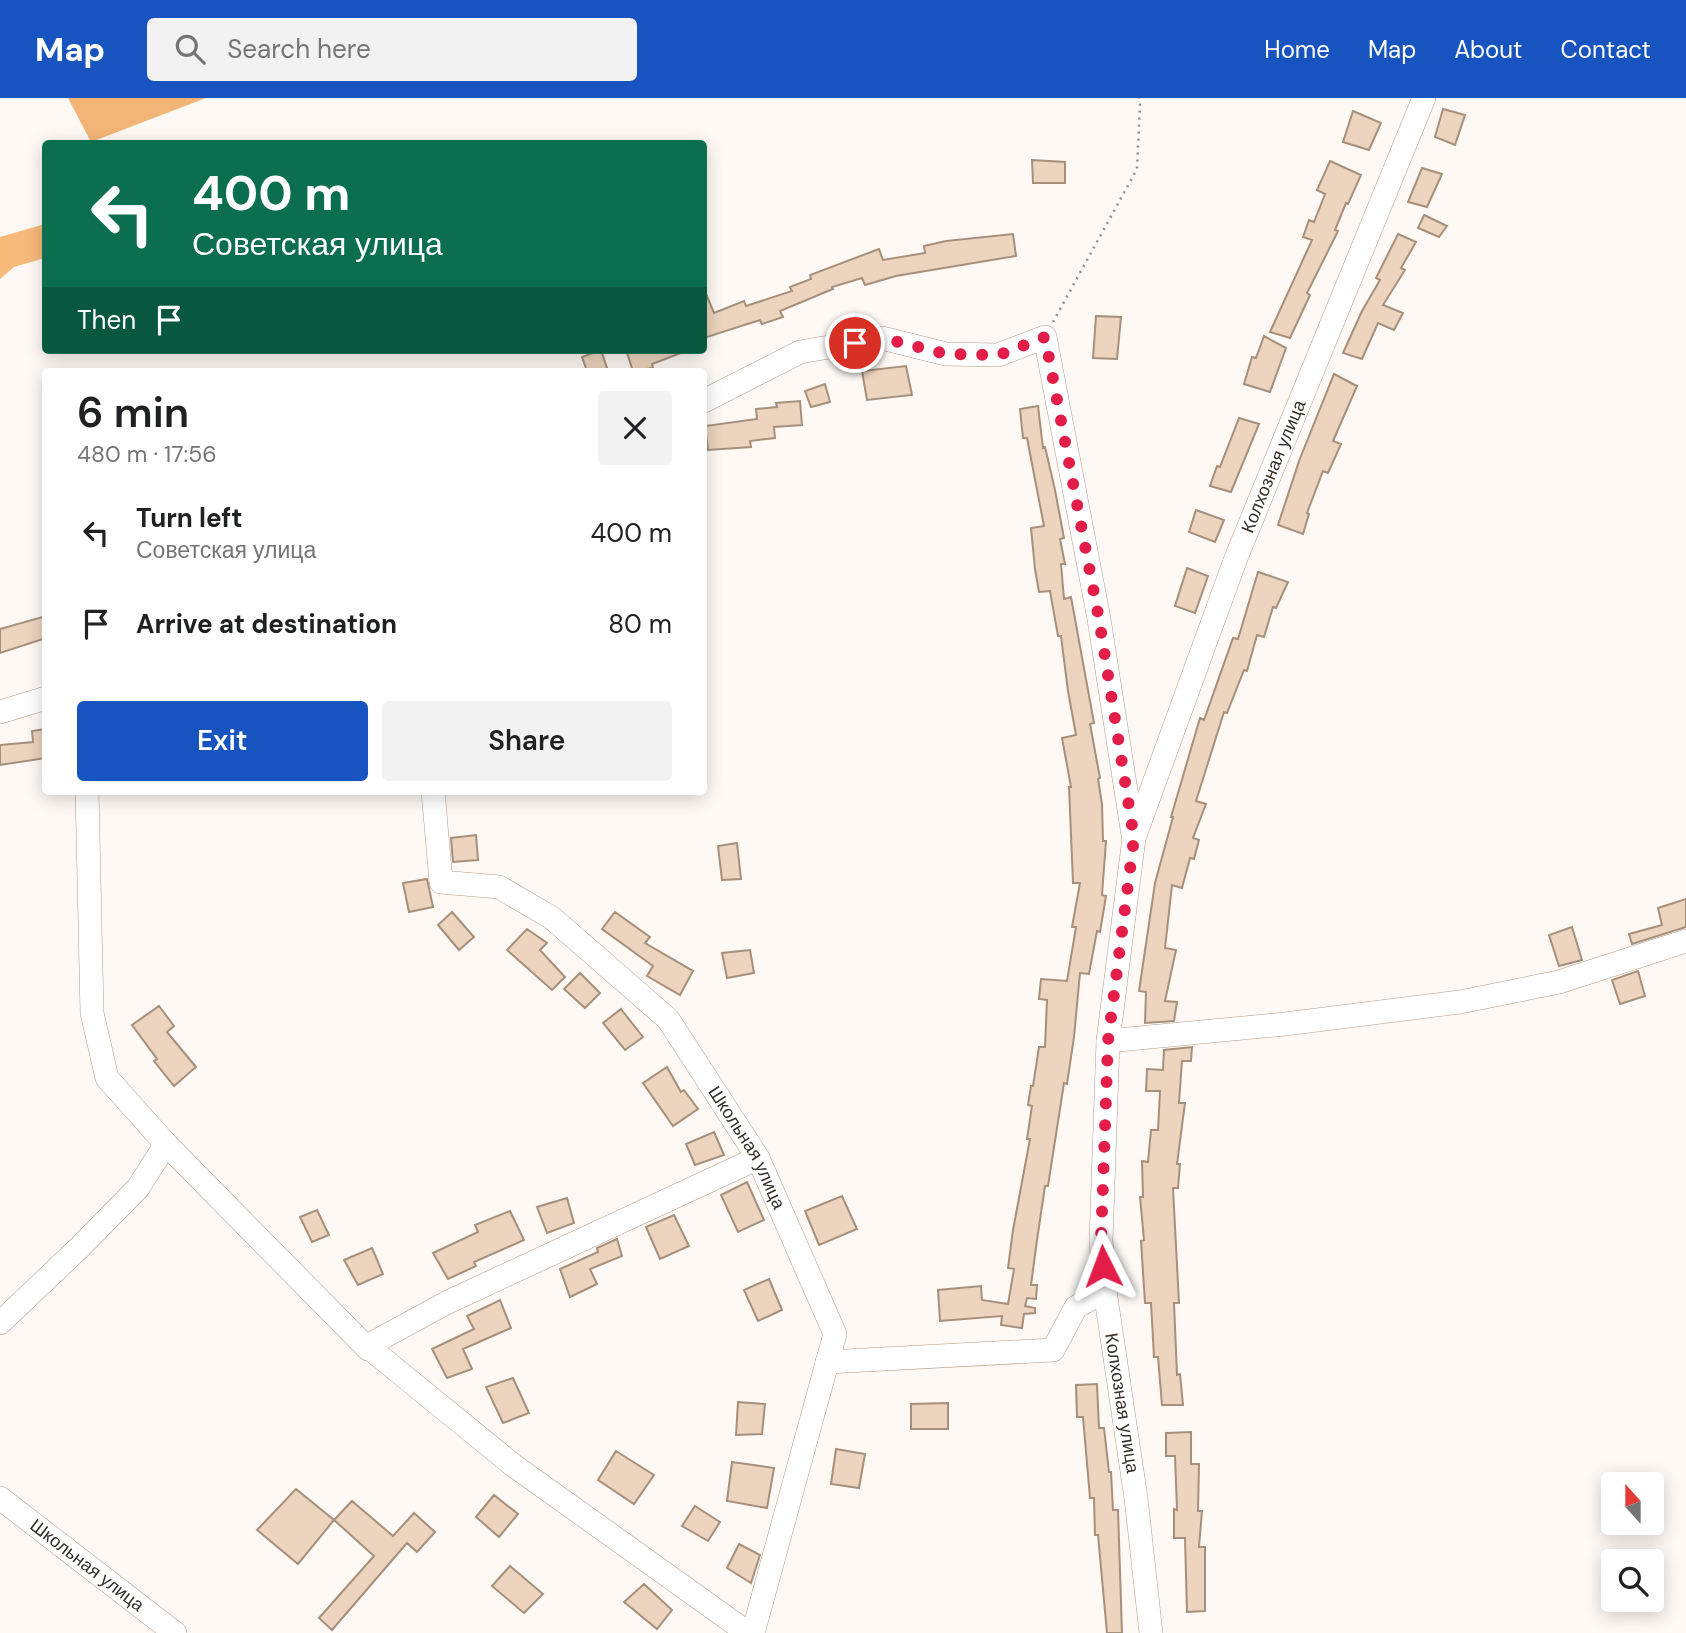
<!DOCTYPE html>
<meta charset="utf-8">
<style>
body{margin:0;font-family:"DM Sans",sans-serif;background:#f2f2f2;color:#202124;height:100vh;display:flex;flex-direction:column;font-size:26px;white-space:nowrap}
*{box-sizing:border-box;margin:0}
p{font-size:23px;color:#757577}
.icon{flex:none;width:38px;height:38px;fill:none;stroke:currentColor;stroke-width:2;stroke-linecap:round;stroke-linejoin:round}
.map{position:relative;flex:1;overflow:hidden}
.side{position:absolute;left:42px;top:270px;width:665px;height:427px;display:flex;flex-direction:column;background:#fff;border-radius:7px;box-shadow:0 4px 18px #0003}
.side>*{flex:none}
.guide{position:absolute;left:42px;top:42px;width:665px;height:214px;border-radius:7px;box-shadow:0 4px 18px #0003;background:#0b6e4f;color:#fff;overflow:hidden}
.needle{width:46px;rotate:339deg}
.tools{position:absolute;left:1601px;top:1374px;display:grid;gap:14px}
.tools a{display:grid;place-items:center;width:63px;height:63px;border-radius:7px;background:#fff;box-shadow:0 4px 18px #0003;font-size:35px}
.pin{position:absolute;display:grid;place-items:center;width:60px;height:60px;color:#fff;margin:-30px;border:4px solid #fff;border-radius:50%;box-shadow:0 2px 7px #0007}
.me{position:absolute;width:77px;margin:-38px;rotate:357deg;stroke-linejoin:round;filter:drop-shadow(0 0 5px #0008)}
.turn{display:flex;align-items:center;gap:24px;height:147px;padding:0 35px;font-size:32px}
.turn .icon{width:91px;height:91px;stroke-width:2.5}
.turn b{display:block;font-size:49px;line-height:60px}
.then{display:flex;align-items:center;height:66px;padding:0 35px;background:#0003;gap:14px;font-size:26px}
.round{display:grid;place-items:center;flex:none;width:74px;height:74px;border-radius:7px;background:#f2f2f2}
.overview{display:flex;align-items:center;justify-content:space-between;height:119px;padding:0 35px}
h1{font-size:42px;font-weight:600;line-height:52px}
.primary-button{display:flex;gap:14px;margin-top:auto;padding:14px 35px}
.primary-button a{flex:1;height:80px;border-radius:7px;background:#1854c0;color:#fff;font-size:28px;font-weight:600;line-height:80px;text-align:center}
.primary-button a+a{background:#f2f2f2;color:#202124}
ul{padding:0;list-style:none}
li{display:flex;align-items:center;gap:21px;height:91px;padding:0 35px}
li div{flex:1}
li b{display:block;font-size:26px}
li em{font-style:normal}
header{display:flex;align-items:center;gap:42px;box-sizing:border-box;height:98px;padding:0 35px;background:#1854c0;color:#fff}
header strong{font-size:33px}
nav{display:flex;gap:38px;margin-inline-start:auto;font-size:24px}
.search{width:490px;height:63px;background:#f2f2f2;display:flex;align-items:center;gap:18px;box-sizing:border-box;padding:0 24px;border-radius:7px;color:#757577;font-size:26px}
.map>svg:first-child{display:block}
.forest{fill:#f8ba7b}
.water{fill:#f3b577}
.building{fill:#ecd4be;stroke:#a6907c;stroke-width:2}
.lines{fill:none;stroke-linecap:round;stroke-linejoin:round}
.minor-casing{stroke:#b29c87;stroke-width:24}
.path{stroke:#958e88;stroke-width:2.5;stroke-dasharray:2 5;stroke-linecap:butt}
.minor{stroke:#fff;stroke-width:23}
.route{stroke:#e11d48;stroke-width:12;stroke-dasharray:0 21.6}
.labels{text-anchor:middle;stroke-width:5;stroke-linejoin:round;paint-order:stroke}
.street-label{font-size:18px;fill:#372e26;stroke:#fff}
</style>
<header>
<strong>Map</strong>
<div class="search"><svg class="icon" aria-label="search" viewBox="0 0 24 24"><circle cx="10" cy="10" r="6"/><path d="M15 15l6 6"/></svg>Search here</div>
<nav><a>Home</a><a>Map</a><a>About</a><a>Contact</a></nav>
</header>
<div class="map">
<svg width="1686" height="1535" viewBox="0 0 1686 1535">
<rect width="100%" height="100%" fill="#fef9f5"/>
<path class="forest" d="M45 126V160L14 169 0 181V139Z"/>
<path class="water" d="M68 0H206L91 44Z"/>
<path class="building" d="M1443 11 1465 17 1455 47 1435 39Z
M1353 13 1381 25 1369 52 1343 44Z
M1032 62 1065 64V85H1033Z
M1330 63 1361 77 1348 106 1346 105 1335 132 1338 133 1307 195 1310 197 1290 240 1270 234 1312 142 1303 139 1309 122 1314 124 1325 96 1317 92Z
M1422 70 1442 76 1427 109 1408 104Z
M1424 117 1447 128 1439 139 1418 130Z
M1013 136 1016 158 896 178 865 187 862 180 832 189 833 191 780 213 783 219 762 226 760 222 704 240V191L714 215 744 203 746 208 792 193 790 189 811 181 810 177 879 151 883 162 925 155 924 148 946 143Z
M1398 136 1416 144 1401 170 1405 172 1383 207 1403 215 1394 232 1378 225 1362 261 1343 255 1362 213 1380 182 1376 180Z
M1096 218 1121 219 1117 261 1093 260Z
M1264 238 1286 250 1270 294 1244 286 1252 259 1256 260Z
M601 252 608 273H587L582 259Z
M626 252H686V253L652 266 653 270 633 273Z
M906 268 912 297 867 302 862 273Z
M1334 276 1357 288 1333 343 1341 346 1328 375 1323 373 1307 415 1309 416 1303 436 1278 427 1299 363Z
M825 286 830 304 811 309 805 293Z
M800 303 802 327 774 329 775 340 750 343 751 349 708 352 705 328 757 321 756 311 777 309 776 305Z
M1038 308 1043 350 1045 349 1055 392 1064 440 1060 441 1065 466H1061L1064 501 1071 499 1094 625 1090 626 1100 680 1098 681 1102 706 1103 743H1106L1102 797 1106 798 1100 834 1097 833 1089 876 1080 875 1074 939 1067 986 1064 985 1048 1088H1045L1037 1142 1031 1187H1037L1036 1201 1027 1200 1025 1208 1035 1210V1215L1024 1216 1022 1230 1001 1227 1002 1218 940 1223 938 1192 981 1188 982 1202 1008 1206 1014 1171 1008 1170 1013 1132 1030 1041H1027L1032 1008 1028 1007 1031 988H1033L1039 949H1045L1047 902 1039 901 1041 881 1067 883 1076 829H1072L1080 785H1073L1069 689H1071L1062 640 1076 637 1068 593 1061 538H1058L1050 493 1039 494 1035 471 1031 430 1044 428 1027 340H1023L1020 311Z
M1239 320 1259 326 1231 394 1210 388 1217 368 1220 369Z
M1196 412 1224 422 1215 444 1189 434Z
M1187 470 1208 478 1195 515 1175 508Z
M1258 474 1288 484 1276 510 1273 509 1264 539 1257 537 1247 573 1244 572 1227 615 1224 614 1196 703 1206 706 1193 740 1199 742 1194 761 1190 760 1182 790 1172 787 1165 850 1176 852 1165 903 1177 904 1174 923 1145 925 1146 894 1139 893 1155 785 1173 719H1171L1200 620 1204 622 1233 540 1238 541Z
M46 518V540L0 555V531Z
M46 631V660L0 667V647L33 644 32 633Z
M476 737 478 762 453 764 451 740Z
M737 745 741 781 722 782 718 748Z
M427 781 433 809 409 814 403 785Z
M1686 801V829L1632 846 1629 836 1662 827 1658 810Z
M452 814 474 839 459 852 438 827Z
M615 814 650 839 645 845 693 873 680 897 647 878 653 868 602 831Z
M1572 829 1582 862 1559 868 1549 837Z
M527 831 547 845 540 852 565 879 552 892 507 852Z
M750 852 754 875 727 880 722 855Z
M1638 873 1645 898 1620 906 1612 882Z
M580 875 600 895 585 910 564 891Z
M159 908 174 928 167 934 196 969 174 988 154 963 157 961 132 927Z
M621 911 643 939 625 952 603 925Z
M1192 949 1191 963H1182L1179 1005H1185L1177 1066H1180L1178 1090H1173L1179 1205H1174L1177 1277 1180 1276 1183 1307H1162L1158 1259H1154L1151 1205H1145L1141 1143 1144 1142 1140 1099H1143L1142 1063 1148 1064 1151 1032H1158L1160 993H1146L1147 971 1163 972 1164 952Z
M667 969 681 994 684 992 698 1011 673 1028 643 985Z
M714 1034 724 1057 695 1067 686 1046Z
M747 1084 764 1122 738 1134 721 1097Z
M842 1098 857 1131 819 1147 805 1113Z
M567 1100 574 1125 547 1135 537 1109Z
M317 1112 329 1137 312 1144 300 1119Z
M510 1113 524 1142 474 1164 476 1168 448 1181 433 1155 478 1134 475 1127Z
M674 1117 689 1148 660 1161 646 1129Z
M617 1141 622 1158 590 1171 597 1186 570 1199 560 1171 598 1154 597 1150Z
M372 1150 383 1176 358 1187 344 1162Z
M769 1181 782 1212 758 1223 744 1192Z
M500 1202 511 1230 463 1251 472 1271 447 1280 432 1251 474 1231 467 1218Z
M513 1280 529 1315 503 1325 486 1289Z
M1097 1286 1099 1330H1104L1109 1374H1111L1113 1412H1118L1122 1535H1107L1098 1437H1095L1094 1400H1090L1083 1319H1077L1076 1287Z
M738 1304 765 1306 762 1336 736 1337Z
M948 1305V1331H911V1306Z
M1191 1334V1366H1199L1198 1413H1202L1199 1449H1205V1513L1187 1514 1185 1440H1174V1411L1177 1412 1175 1358H1166V1335Z
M836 1351 865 1356 859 1390 831 1386Z
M616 1353 654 1377 634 1406 598 1382Z
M732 1364 774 1370 767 1410 727 1403Z
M296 1391 334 1422 298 1466 257 1432Z
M494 1397 518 1416 499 1439 476 1419Z
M352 1403 393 1438 414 1415 435 1434 417 1454 407 1445 332 1532 319 1520 374 1458 334 1422Z
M695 1408 720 1424 708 1443 682 1428Z
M739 1446 760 1457 751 1485 727 1470Z
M510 1468 543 1496 524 1515 492 1488Z
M644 1486 672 1512 657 1531 624 1504Z"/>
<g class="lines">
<g class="minor-casing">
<g id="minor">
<path d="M704 303 800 254 882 240 946 256 998 257 1045 239 1099 521 1133 737"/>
<path d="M0 614 46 600"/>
<path d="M87 693 92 915 107 980 166 1046 368 1251 367 1248 513 1367 748 1535"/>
<path id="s1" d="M433 693 441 784 499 789 552 820 668 921 758 1060 835 1236 753 1535"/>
<path d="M1108 943 1285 926 1460 904 1559 884 1686 843"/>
<path d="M0 1225 80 1149 138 1090 166 1046"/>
<path d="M367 1248 448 1204 758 1060"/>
<path d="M827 1264 1053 1252 1076 1209 1105 1193"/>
<path id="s2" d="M0 1400 175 1535"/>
<path id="s3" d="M1151 1535 1136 1400 1105 1193 1101 1143 1108 943 1134 740 1236 460 1424 0"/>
</g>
</g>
<path class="path" d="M1053 224 1137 71 1140 7 1139 0"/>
<use href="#minor" class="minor"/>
</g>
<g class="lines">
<path class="route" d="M855 245 882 240 946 256 999 257 1045 239 1099 521 1134 740 1108 943 1101 1143 1103 1168"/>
</g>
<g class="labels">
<g class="street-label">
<text dy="6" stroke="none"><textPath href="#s3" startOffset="1197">Колхозная улица</textPath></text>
<text dy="6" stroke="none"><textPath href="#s1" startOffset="516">Школьная улица</textPath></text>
<text transform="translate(1122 1305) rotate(81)" y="6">Колхозная улица</text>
<text dy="6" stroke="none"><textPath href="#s2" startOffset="110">Школьная улица</textPath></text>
</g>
</g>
</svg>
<div class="tools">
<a><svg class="needle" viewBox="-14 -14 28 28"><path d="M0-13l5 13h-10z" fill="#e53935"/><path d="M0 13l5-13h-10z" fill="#757577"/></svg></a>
<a><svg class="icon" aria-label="search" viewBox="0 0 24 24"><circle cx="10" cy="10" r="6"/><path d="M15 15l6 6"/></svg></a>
</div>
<div class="pin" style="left:855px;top:245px;background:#d93025"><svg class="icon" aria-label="arrive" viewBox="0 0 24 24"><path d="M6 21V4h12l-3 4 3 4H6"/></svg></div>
<svg class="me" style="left:1103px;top:1168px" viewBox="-20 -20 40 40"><path d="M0-17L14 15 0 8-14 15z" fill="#e11d48" stroke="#fff" stroke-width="4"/></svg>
<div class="guide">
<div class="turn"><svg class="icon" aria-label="left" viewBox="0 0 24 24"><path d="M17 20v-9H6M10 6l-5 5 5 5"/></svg><div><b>400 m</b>Советская улица</div></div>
<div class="then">Then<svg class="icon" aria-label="arrive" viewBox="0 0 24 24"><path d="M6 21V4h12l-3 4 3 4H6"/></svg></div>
</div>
<section class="side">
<div class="overview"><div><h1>6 min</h1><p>480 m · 17:56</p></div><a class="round"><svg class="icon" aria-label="close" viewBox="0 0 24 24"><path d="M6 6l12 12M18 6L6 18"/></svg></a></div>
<ul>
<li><svg class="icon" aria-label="left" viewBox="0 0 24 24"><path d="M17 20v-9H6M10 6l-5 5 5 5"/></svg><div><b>Turn left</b><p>Советская улица</p></div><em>400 m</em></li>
<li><svg class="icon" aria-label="arrive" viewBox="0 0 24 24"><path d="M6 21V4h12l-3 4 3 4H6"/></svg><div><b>Arrive at destination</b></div><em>80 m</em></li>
</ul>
<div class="primary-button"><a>Exit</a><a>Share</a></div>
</section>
</div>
